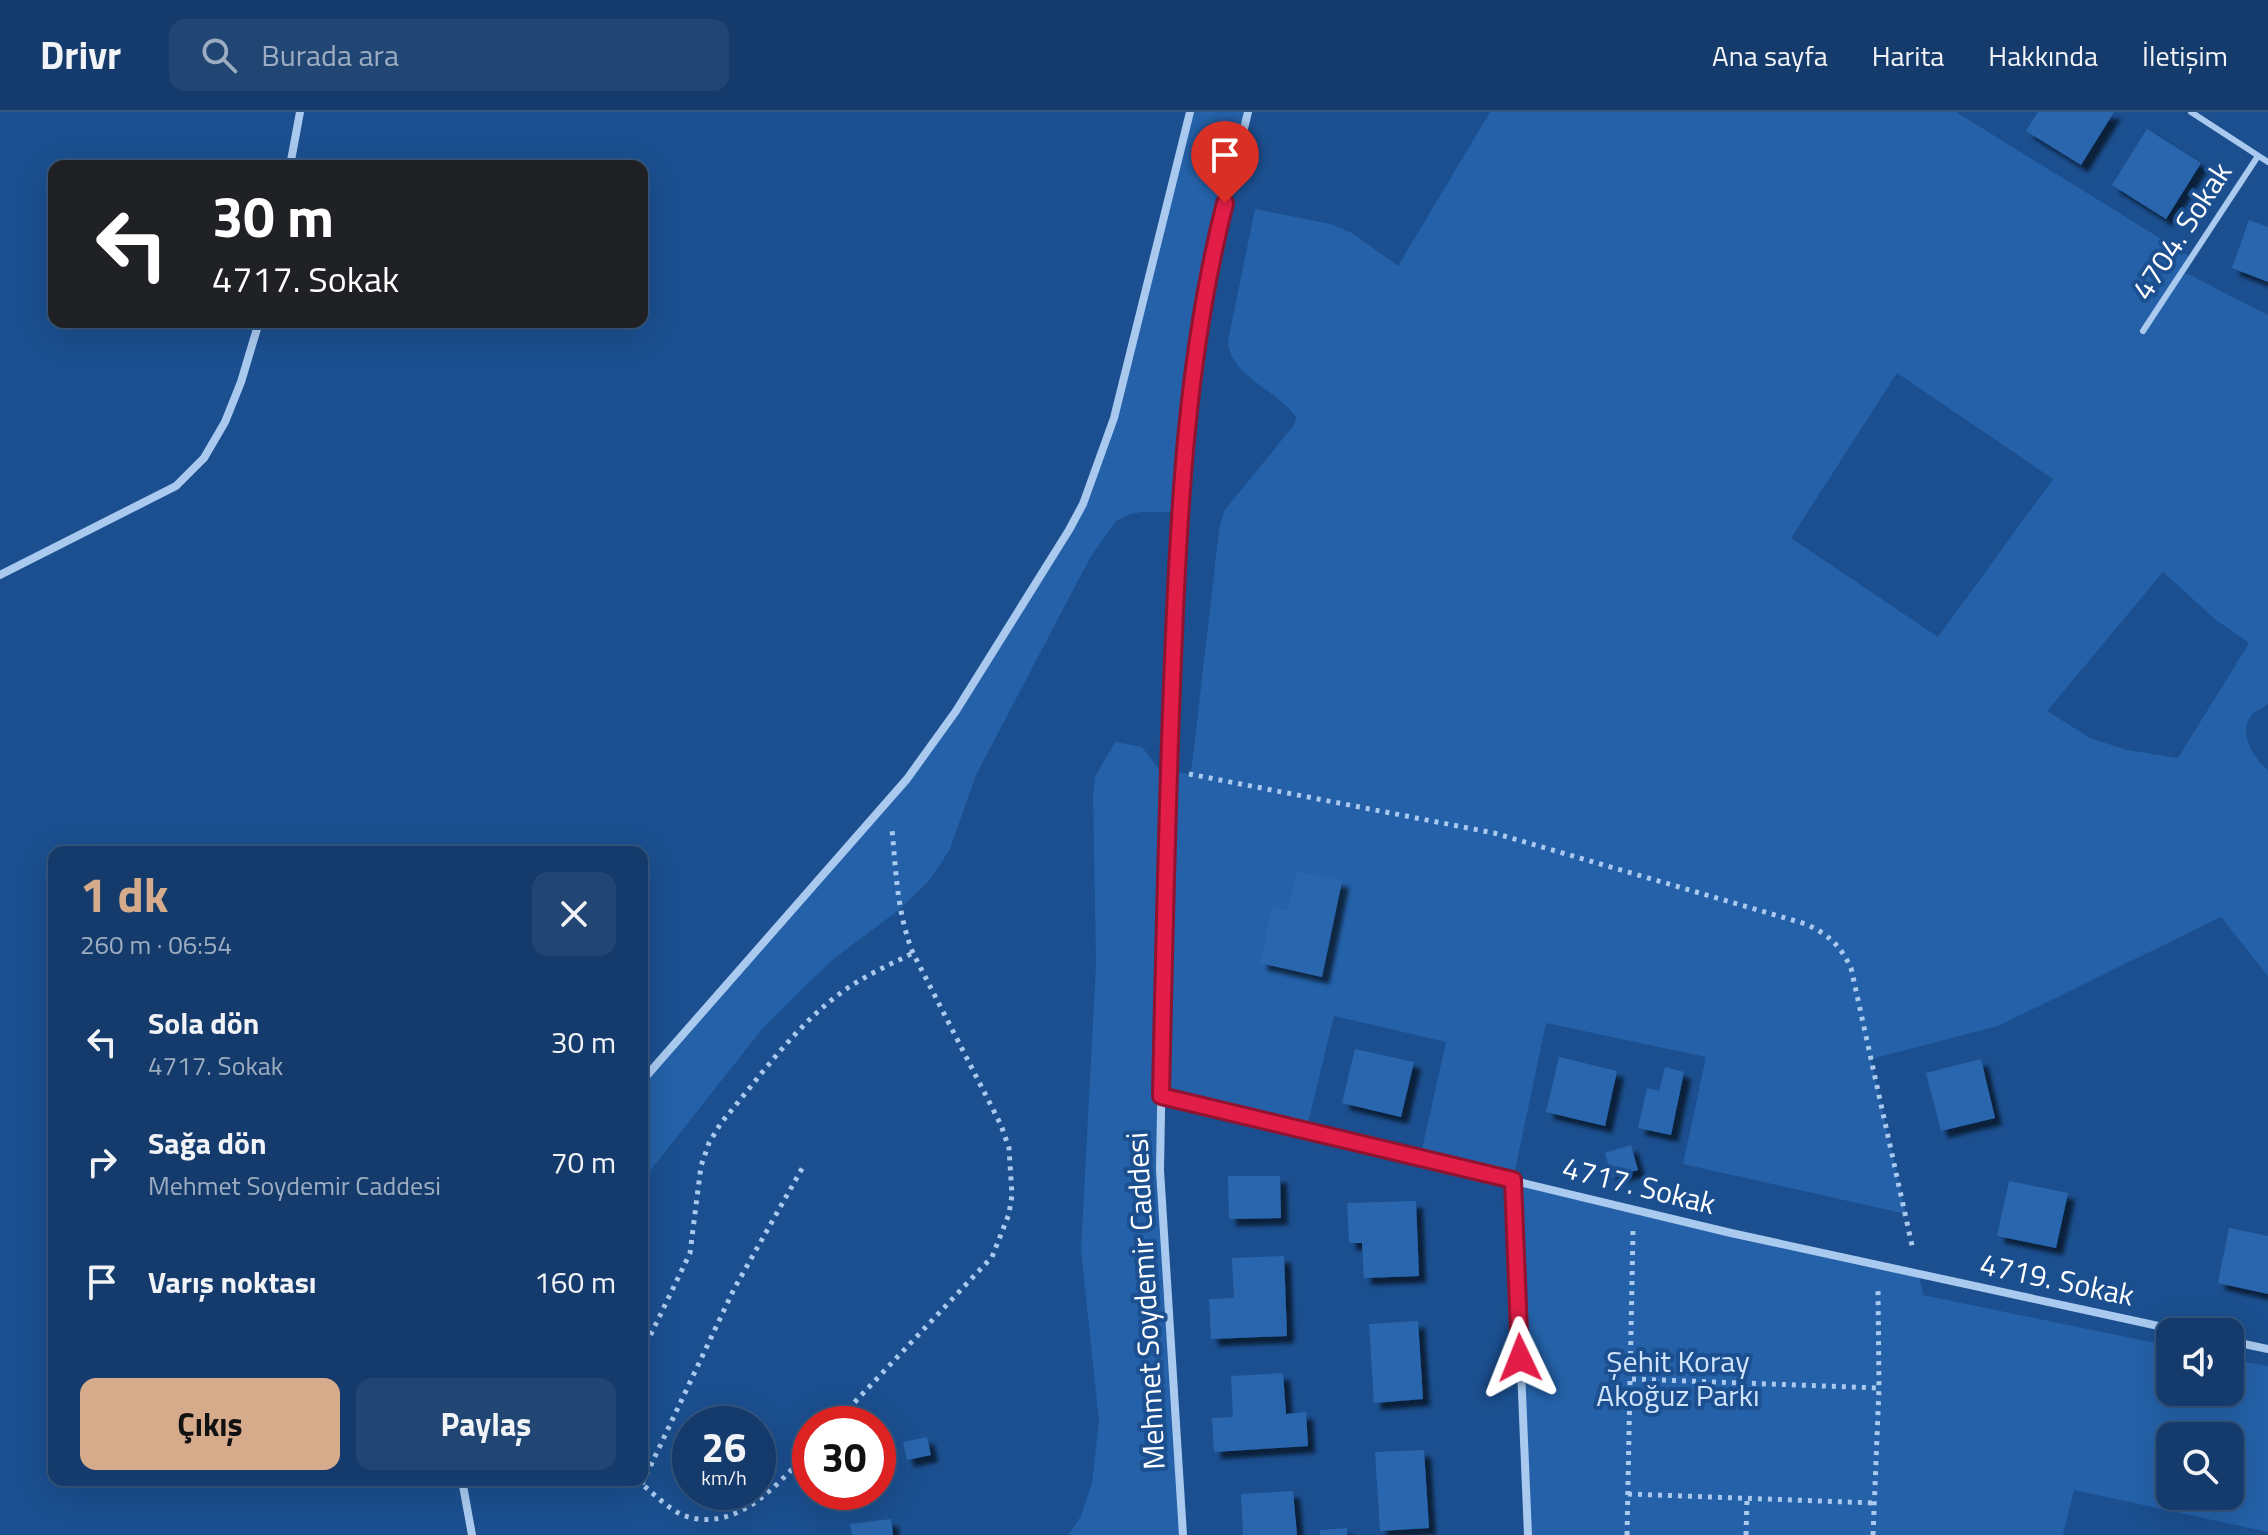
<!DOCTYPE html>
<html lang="tr">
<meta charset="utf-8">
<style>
body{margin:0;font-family:"Titillium Web",sans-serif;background:#214673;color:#f1f3f6;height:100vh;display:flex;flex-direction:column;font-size:30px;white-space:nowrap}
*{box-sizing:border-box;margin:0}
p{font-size:26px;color:#9dadc1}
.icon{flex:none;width:44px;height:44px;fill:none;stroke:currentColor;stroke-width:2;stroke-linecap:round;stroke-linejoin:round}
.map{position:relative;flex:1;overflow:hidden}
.details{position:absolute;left:48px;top:734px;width:600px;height:640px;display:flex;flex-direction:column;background:#143b6b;border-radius:16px;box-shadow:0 8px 32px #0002,0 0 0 2px #33557e}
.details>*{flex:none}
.hud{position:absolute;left:48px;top:48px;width:600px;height:168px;border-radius:16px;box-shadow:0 8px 32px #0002,0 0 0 2px #33557e;background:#202124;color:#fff;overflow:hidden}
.buttons{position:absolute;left:2156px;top:1206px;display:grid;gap:16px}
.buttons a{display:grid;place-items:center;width:88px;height:88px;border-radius:16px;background:#143b6b;box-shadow:0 8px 32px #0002,0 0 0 2px #33557e;font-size:40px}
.speed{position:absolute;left:672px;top:1294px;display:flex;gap:16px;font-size:40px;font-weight:700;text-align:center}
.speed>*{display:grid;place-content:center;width:104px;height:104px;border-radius:50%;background:#143b6b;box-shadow:0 8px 32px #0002,0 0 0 2px #33557e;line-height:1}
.speed small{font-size:20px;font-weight:400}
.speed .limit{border:12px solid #d22;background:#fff;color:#111}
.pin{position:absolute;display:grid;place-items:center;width:68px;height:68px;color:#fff;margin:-82px -34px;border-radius:50% 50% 50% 0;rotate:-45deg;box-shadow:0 0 8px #0007}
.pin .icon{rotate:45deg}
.me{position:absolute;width:88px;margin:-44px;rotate:358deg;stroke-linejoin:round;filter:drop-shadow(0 0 6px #0008)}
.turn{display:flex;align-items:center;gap:28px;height:168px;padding:0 32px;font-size:36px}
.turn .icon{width:104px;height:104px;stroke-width:2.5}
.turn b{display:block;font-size:56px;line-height:68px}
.round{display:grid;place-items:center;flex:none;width:84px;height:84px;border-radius:16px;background:#214673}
.head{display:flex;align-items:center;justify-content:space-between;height:136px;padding:0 32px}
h1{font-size:48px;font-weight:700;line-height:60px;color:#d6ab8b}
.action{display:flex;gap:16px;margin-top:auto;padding:16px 32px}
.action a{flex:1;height:92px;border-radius:16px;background:#d6ab8b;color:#111;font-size:32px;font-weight:700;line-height:92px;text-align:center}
.action a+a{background:#214673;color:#f1f3f6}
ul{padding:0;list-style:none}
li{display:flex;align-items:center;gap:24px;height:120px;padding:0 32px}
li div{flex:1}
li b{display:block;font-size:30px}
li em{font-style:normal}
header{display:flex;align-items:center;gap:48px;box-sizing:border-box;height:112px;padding:0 40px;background:#143b6b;border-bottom:2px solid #33557e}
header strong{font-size:38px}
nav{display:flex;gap:44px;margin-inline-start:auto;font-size:28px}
.search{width:560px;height:72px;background:#214673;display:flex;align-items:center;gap:20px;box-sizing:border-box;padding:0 28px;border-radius:16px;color:#9dadc1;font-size:30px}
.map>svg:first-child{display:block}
.green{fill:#2461a8;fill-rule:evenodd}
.building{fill:#2a66ad;filter:url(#shadow)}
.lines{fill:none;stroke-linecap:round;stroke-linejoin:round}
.path{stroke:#a9c9ee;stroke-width:5;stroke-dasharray:4 6;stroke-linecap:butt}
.service{stroke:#a9c9ee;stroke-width:6}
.minor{stroke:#a9c9ee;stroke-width:8}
.route-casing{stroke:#92132f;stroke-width:20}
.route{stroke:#e11d48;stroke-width:14}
.labels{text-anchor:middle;stroke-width:8;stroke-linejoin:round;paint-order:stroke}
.street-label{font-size:30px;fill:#fff;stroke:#1b4f8f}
.park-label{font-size:30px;fill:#cfe3fa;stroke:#1b4f8f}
</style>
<header>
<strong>Drivr</strong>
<div class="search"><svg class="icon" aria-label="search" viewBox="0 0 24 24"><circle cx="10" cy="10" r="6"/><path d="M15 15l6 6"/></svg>Burada ara</div>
<nav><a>Ana sayfa</a><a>Harita</a><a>Hakkında</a><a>İletişim</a></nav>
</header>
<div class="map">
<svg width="2268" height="1423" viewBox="0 0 2268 1423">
<defs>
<filter id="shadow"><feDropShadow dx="7" dy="7" stdDeviation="2" flood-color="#0009"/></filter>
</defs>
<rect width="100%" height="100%" fill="#1b4f8f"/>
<path class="green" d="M1190 0H1248L1202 190 1180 400H1142L1130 402 1116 409 1090 446 976 663 950 737 939 754 928 770 899 798 832 848 763 916 642 1069V969L907 667 1069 418 1099 349Z
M1490 0H1956L2192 146 2184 160 2268 203V592C2263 596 2255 599 2251 604 2238 622 2254 647 2268 658V864L2221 805 1998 914 1871 947 1906 1102 1683 1052 1706 945 1546 911 1513 1068 1919 1163 1923 1183 2170 1234V1280H2230V1247L2268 1254V1420L2074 1378 2063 1423H1528L1513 1069 1420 1046 1446 930 1334 904 1306 1019 1162 984 1160 1058 1183 1423H1068L1081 1404 1092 1371 1099 1309 1081 1138 1096 853 1093 682 1095 665 1115 630 1142 635 1160 658 1191 662 1219 418 1224 399 1294 313 1296 305C1278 278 1229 264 1228 229L1255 97 1331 112 1352 121 1398 154ZM1897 261 2053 367 1938 525 1791 426ZM2163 460 2216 508 2249 531 2178 646 2127 638 2090 626 2047 599ZM2170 1324H2230V1384H2170Z"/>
<path class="building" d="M2038 0H2114L2081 53 2026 19Z
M2147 17 2201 51 2166 107 2112 73Z
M2249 108 2268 115V170L2232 156Z
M1297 759 1342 769 1322 865 1260 851 1272 795 1288 798Z
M1355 937 1414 950 1401 1005 1342 991Z
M1559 945 1617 959 1605 1014 1546 1000Z
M1981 947 1995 1006 1941 1019 1926 961Z
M1665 955 1684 960 1671 1023 1638 1016 1647 976 1659 979Z
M1631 1033 1638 1058 1612 1065 1605 1041Z
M1228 1064H1280L1281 1106 1229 1107Z
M2009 1069 2068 1081 2056 1136 1997 1124Z
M1416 1089 1419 1164 1364 1166 1362 1131H1349L1347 1091Z
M2229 1116 2268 1124V1182L2218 1171Z
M1284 1144 1287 1224 1211 1227 1209 1187 1234 1186 1232 1146Z
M1418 1209 1423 1287 1374 1291 1369 1212Z
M1283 1261 1286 1302 1306 1300 1308 1334 1214 1340 1212 1306 1233 1305 1231 1264Z
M927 1325 931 1343 907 1348 903 1330Z
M1424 1338 1429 1416 1380 1419 1375 1340Z
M1293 1379 1297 1423H1243L1241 1382Z
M891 1407 893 1423H852L850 1412Z
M1347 1416V1423H1320V1418Z"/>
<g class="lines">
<path class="path" d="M1189 662 1494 721 1806 812C1829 823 1840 833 1851 856L1913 1138
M642 1241 690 1141 701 1054 709 1031 721 1011C758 967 795 914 842 880 864 864 889 853 913 841
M1632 1267 1879 1276
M834 1312 992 1145 1009 1102 1012 1083 1009 1036 1001 1013 913 841C897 801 896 760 892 717
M637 1368C651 1379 666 1395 682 1403 736 1423 777 1373 810 1338
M642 1372 734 1177 804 1053
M1628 1382 1875 1391
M1627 1423 1633 1118
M1746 1423 1747 1387
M1873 1423 1879 1276 1878 1176"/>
<path class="service" d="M2191 0 2268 50
M2143 219 2258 44"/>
<path class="minor" d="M290 54 300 0
M0 463 176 374 204 346 225 310 241 270 259 210
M642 969 907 667 956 599 1069 418 1083 392 1114 306 1190 0
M1161 984 1731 1121 2186 1220
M1513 1068 1528 1423
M2230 1229 2268 1237
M462 1368 472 1423
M1183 1423 1160 1058 1166 711 1176 460 1184 342 1202 190 1248 0"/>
</g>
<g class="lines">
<g class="route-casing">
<path id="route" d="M1225 91C1187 241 1179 393 1173 547 1167 693 1164 838 1161 984L1513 1068 1520 1246"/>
</g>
<use href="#route" class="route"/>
</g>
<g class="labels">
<g class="street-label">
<text transform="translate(2182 119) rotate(-57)" y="10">4704. Sokak</text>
<text transform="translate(1639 1074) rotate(14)" y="10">4717. Sokak</text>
<text transform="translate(2057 1168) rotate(12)" y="10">4719. Sokak</text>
<text transform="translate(1146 1189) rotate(-93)" y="10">Mehmet Soydemir Caddesi</text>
</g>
<g class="park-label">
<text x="1678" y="1260">Şehit Koray<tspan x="1678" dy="34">Akoğuz Parkı</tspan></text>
</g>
</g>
</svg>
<div class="buttons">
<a><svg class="icon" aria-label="sound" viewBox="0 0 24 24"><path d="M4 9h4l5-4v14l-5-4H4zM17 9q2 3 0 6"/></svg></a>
<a><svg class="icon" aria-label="search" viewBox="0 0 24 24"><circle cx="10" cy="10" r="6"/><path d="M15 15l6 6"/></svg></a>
</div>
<div class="speed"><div>26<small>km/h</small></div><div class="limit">30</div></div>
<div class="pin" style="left:1225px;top:91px;background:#d93025"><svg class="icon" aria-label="arrive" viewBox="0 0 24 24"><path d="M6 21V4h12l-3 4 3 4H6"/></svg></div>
<svg class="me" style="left:1520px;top:1246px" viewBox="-20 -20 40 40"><path d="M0-17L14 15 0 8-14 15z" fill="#e11d48" stroke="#fff" stroke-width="4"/></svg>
<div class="hud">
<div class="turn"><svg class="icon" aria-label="left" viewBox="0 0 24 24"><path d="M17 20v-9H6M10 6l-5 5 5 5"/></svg><div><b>30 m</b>4717. Sokak</div></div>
</div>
<section class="details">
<div class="head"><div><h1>1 dk</h1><p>260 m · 06:54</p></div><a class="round"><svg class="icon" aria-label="close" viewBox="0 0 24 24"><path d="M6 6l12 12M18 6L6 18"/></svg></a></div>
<ul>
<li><svg class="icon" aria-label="left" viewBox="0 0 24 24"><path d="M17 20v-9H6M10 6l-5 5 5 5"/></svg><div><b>Sola dön</b><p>4717. Sokak</p></div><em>30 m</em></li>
<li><svg class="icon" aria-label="right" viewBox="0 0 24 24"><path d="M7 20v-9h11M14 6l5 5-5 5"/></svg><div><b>Sağa dön</b><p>Mehmet Soydemir Caddesi</p></div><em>70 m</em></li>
<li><svg class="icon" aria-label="arrive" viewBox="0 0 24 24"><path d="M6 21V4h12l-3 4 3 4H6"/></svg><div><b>Varış noktası</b></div><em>160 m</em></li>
</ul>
<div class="action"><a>Çıkış</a><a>Paylaş</a></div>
</section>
</div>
